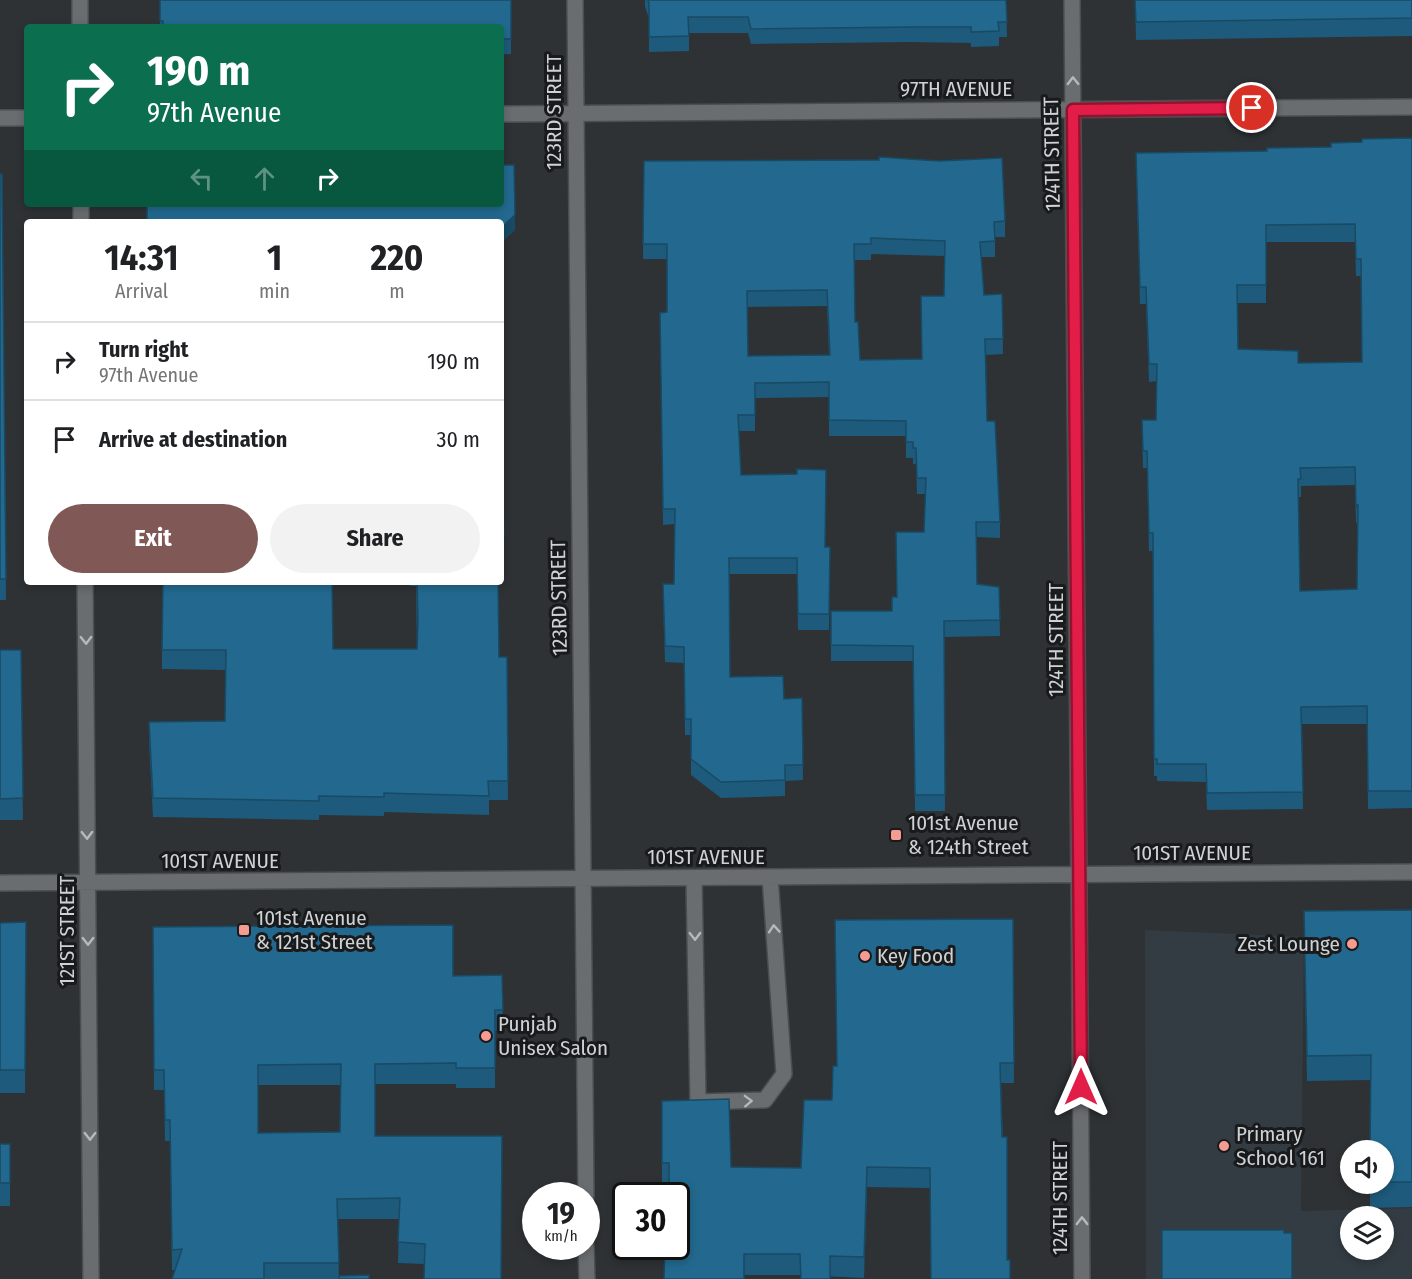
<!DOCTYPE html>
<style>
body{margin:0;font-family:"Fira Sans Condensed",sans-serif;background:#f2f2f2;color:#202124;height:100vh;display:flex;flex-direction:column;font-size:22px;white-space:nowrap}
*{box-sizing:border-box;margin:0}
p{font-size:20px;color:#757577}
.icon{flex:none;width:33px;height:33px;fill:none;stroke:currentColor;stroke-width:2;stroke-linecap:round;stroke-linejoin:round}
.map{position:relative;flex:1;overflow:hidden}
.details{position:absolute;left:24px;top:219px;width:480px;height:366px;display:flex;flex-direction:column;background:#fff;border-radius:6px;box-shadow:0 3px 9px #0003}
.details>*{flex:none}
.hud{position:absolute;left:24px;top:24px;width:480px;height:183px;border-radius:6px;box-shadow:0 3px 9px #0003;background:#0b6e4f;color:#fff;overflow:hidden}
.buttons{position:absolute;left:1340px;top:1140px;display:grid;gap:12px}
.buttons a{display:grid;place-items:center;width:54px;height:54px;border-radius:50%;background:#fff;box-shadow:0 3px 9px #0003;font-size:30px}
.speed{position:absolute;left:522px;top:1182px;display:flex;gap:12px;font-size:30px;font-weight:700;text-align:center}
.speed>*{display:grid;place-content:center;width:78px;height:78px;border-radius:50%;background:#fff;box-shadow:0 3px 9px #0003;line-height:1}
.speed small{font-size:15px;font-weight:400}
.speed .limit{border:3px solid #111;border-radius:9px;background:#fff;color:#111}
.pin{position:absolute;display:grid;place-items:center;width:51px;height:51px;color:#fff;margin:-26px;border:3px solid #fff;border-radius:50%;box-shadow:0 2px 6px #0007}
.me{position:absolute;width:66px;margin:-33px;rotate:0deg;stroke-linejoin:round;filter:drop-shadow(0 0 4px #0008)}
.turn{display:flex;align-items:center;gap:21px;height:126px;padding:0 24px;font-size:27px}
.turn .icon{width:78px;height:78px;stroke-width:2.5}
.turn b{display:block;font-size:42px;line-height:51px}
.lanes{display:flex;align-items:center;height:57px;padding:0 24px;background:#0003;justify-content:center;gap:30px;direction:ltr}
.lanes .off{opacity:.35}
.eta{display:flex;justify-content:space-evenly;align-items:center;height:102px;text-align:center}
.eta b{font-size:36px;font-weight:700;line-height:42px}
.cta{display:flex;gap:12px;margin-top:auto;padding:12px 24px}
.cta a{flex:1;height:69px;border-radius:36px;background:#805856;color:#fff;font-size:24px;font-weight:700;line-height:69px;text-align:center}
.cta a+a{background:#f2f2f2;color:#202124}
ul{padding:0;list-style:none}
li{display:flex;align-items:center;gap:18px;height:78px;padding:0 24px;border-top:2px solid #e0e0e0}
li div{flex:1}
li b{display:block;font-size:22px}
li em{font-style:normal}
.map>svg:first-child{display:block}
.built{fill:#333c43;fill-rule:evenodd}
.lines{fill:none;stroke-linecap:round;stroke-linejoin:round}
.minor-casing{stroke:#4a4e50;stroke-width:18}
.minor{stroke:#696d70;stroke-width:15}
.wall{fill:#1e5a7b;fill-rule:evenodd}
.shaded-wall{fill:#184a64}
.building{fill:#23698f;stroke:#184a64;stroke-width:1.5;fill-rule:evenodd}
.oneway{stroke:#b6b9bb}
.route-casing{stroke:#92132f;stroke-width:15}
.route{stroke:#e11d48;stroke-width:10}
.poi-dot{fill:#f59c92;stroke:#181a1b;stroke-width:2}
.labels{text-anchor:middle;stroke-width:6;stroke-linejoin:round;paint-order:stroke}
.street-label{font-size:21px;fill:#cfd2d4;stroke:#181a1b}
.poi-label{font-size:21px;fill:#cfd2d4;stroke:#181a1b;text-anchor:start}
</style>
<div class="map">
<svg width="1412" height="1279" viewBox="0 0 1412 1279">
<rect width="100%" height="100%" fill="#2e3235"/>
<path class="built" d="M1145 930 1304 937 1301 1211 1412 1208V1279H1146ZM1350 1216H1383V1250H1350Z"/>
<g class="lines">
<g class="minor-casing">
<path id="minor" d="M80 0V27
M575 0 586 1196
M1072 0 1082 1279
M501 114 1412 107
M0 118H27
M81 204V222
M85 582 91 1279
M694 878 698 1102 765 1100 784 1074 770 877
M0 883 1412 872
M586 1246 587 1279"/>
</g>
<use href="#minor" class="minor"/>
</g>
<path class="wall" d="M160 0H511V54H501V27H160Z
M645 0H1006L1007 37H999V46L971 47V43L911 42 751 44 748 33H689V51L649 52V18L645 7Z
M1135 0H1412V36L1136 40Z
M1412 138V808L1368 809 1367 724H1302L1303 809 1207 810 1206 782 1157 781V776H1154L1153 551H1149L1147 468H1143L1142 420H1156L1157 381 1149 382 1146 304H1140L1136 153 1267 151 1331 147 1362 142ZM1266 242H1355L1356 276H1361L1362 362 1298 363 1238 349V303H1266ZM1355 485 1356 523H1358L1357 589 1300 591 1298 497H1301V486Z
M644 161 1005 221V237H995V257H981L984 295 1002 294 1003 354 986 355 987 421 1000 522V538L976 537 977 584 999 587 1000 636 944 637 945 811H915L913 661H831V611H892L897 597 924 532 926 494H917L916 464H913V458H906V436H829V397L755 398V431H739L741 475 825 547H830L829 630H798L797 574H729L730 677 784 699 802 698 803 780 785 781V796L721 798 691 775V735H685L684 663 665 662 663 600 674 584 675 524 663 525 660 313 667 312V259H643ZM871 254 944 256V296L922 359 860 360 855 322 854 260H871ZM827 306 829 355 748 356 747 307Z
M0 174H2L6 600H0Z
M501 222 515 230 502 242V252H501Z
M501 488 504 535V554H501Z
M410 582H498L499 657H507L508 800H489V815L384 812V816L319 815V820L153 817 149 741V722L225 721 226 670 162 669V650L417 649 416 586H410Z
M0 650H21L23 820H0Z
M1412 910V1207L1370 1208V1184H1383V1150L1370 1080 1307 1081 1304 911Z
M1013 919 1014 1083H1001L1007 1260 1010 1279 930 1188 867 1187 864 1278 800 1275H744L676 1246 669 1183H662V1101L731 1167 801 1168 832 1100 836 1066Z
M26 922 25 1093H0V923Z
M153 927 453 976 502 975 503 1030 495 1031V1088H456V1084H375V1136H502L424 1264 398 1263 399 1219H337L339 1276 369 1279H172L175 1270H172L170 1141H165L164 1090H154ZM258 1085H340V1132L258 1133Z
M0 1144H10V1206H0Z"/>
<path class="shaded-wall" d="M515 215V230L502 242V252V227Z
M867 1167V1187L864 1278V1257Z"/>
<path class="building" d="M160 0H511V39H501V27H163V21H160Z
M648 0H1006L1007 22H998L999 31 971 32V27H911L751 29 748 17H688L689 36 649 37V3Z
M1135 0H1412V18L1136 22Z
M1412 138V791H1368L1367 706 1301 707 1303 792 1207 793 1206 764H1157V759H1154L1153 533H1149L1147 451H1143L1142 420H1156L1157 364H1149L1146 287H1140L1136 153 1267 151V148L1331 147V143L1362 142V139ZM1355 224 1356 259H1361L1362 362 1298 363V351L1238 349 1237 285H1266V225ZM1355 467 1356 506 1358 505 1357 589 1300 591 1298 479H1301L1300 468Z
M879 157 939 161 1002 158 1005 221 994 222 995 241 980 242 984 295 1002 294 1003 339H985L987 421H995L1000 522H976L977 584 999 587 1000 620 944 621 945 795H915L913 646 831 645V611H892V597H897L896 532H924L926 478H917L916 448H913V442H906V421L829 420V382L755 383V415H738L741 475 797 474V469L826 470 825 547H830L829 614H798L797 558H729L730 677 783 676 784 699 802 698 803 765H785V780L721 782 691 759V719H685L684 647 665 646 663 584H674L675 509H663L660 313 667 312V244H643L644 161 879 160ZM871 238 945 241 944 296H921L922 359 860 360 858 322H855L854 244H871ZM827 290 830 355 748 356 747 291Z
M501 165H514L515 215 502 227V237H501V222H147V204H501Z
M0 174H2L6 579H0Z
M501 488H502L504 535H501Z
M163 582H332L333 649H417L418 618 417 582H498L499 657H507L508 781H488L489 796 384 793V797L319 796V801L153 798 149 722 225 721 226 650H162Z
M0 650H21L23 798 0 799Z
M1412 910V1182H1383V1150H1370L1371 1055 1307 1056 1304 911Z
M1013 919 1014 1063H1000L1002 1137H1007V1260H1010V1279H931L930 1168 867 1167 864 1257 830 1256V1279H801L800 1254H744V1279H664L665 1246H676V1196H669V1163H662V1101L729 1099 731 1167 801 1168 804 1100H832L833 1066H837L835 920Z
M26 922 25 1070H0V923Z
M453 925V976L502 975 503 1010H495V1068H456V1063L375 1064V1136H502L501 1279H424L425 1244 398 1242 400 1198 337 1199 339 1263H264V1279H172L182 1249 172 1250 170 1120H165L164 1070H154L153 927ZM341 1064 340 1132 258 1133V1065Z
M0 1144H10V1183H0Z
M1162 1230H1284V1233H1292V1279H1162Z
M369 1275V1279H339V1276Z"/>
<defs><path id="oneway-chevron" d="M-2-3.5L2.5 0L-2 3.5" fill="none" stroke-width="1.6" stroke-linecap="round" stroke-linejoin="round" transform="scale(1.5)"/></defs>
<g class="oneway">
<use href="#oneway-chevron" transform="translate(1073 81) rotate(-91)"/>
<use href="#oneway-chevron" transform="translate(86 640) rotate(89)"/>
<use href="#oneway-chevron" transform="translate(87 835) rotate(89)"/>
<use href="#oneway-chevron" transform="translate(774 929) rotate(-94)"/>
<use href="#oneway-chevron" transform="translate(695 936) rotate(89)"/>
<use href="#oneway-chevron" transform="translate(88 941) rotate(90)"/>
<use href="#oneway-chevron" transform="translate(748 1101) rotate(-2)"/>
<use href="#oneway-chevron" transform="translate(90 1136) rotate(90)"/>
<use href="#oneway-chevron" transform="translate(1082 1221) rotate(-90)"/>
</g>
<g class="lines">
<g class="route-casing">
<path id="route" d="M1081 1087 1073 110 1252 108"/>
</g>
<use href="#route" class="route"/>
</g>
<g class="poi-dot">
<rect x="890" y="829" width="12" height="12" rx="3"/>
<rect x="238" y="924" width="12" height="12" rx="3"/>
<circle cx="1352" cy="944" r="6"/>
<circle cx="865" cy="956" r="6"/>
<circle cx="486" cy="1036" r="6"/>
<circle cx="1224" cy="1146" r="6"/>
</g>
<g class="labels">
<g class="street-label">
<text x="956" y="96">97TH AVENUE</text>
<text transform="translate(554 112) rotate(-90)" y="7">123RD STREET</text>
<text transform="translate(1052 154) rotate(-91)" y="7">124TH STREET</text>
<text transform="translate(559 598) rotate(-91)" y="7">123RD STREET</text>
<text transform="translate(1056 640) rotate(-90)" y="7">124TH STREET</text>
<text x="1192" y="860">101ST AVENUE</text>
<text x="706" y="864">101ST AVENUE</text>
<text x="220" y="868">101ST AVENUE</text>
<text transform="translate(67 931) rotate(-90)" y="7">121ST STREET</text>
<text transform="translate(1060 1198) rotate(-90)" y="7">124TH STREET</text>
</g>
<g class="poi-label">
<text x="908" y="830">101st Avenue<tspan x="908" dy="24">&amp; 124th Street</tspan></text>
<text x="256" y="925">101st Avenue<tspan x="256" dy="24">&amp; 121st Street</tspan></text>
<text x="1340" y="951" text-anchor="end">Zest Lounge</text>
<text x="877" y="963">Key Food</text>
<text x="498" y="1031">Punjab<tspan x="498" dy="24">Unisex Salon</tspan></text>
<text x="1236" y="1141">Primary<tspan x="1236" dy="24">School 161</tspan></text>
</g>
</g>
</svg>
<div class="buttons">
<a><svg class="icon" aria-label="sound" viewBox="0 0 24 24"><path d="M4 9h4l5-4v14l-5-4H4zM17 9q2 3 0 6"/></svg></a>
<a><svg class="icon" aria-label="layers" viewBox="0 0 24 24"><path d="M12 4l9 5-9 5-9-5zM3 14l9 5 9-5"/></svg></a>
</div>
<div class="speed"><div>19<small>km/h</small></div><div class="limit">30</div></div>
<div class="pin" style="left:1252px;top:108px;background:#d93025"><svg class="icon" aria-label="arrive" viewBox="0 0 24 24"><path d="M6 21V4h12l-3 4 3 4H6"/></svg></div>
<svg class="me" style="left:1081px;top:1087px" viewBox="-20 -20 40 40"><path d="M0-17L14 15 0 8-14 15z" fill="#e11d48" stroke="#fff" stroke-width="4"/></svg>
<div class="hud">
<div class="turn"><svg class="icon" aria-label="right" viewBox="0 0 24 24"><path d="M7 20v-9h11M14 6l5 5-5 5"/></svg><div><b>190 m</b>97th Avenue</div></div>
<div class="lanes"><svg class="icon off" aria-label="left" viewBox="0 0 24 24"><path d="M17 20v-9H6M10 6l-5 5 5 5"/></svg><svg class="icon off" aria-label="ahead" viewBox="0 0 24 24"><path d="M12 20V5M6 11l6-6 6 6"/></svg><svg class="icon" aria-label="right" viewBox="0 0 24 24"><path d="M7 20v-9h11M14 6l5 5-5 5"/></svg></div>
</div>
<section class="details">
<div class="eta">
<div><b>14:31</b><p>Arrival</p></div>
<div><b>1</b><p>min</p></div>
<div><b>220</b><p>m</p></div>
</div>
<ul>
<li><svg class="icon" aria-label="right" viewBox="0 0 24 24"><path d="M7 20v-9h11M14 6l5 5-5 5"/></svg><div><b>Turn right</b><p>97th Avenue</p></div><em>190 m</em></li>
<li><svg class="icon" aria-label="arrive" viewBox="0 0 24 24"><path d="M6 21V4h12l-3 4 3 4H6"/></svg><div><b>Arrive at destination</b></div><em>30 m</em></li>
</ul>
<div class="cta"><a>Exit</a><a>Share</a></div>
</section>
</div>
